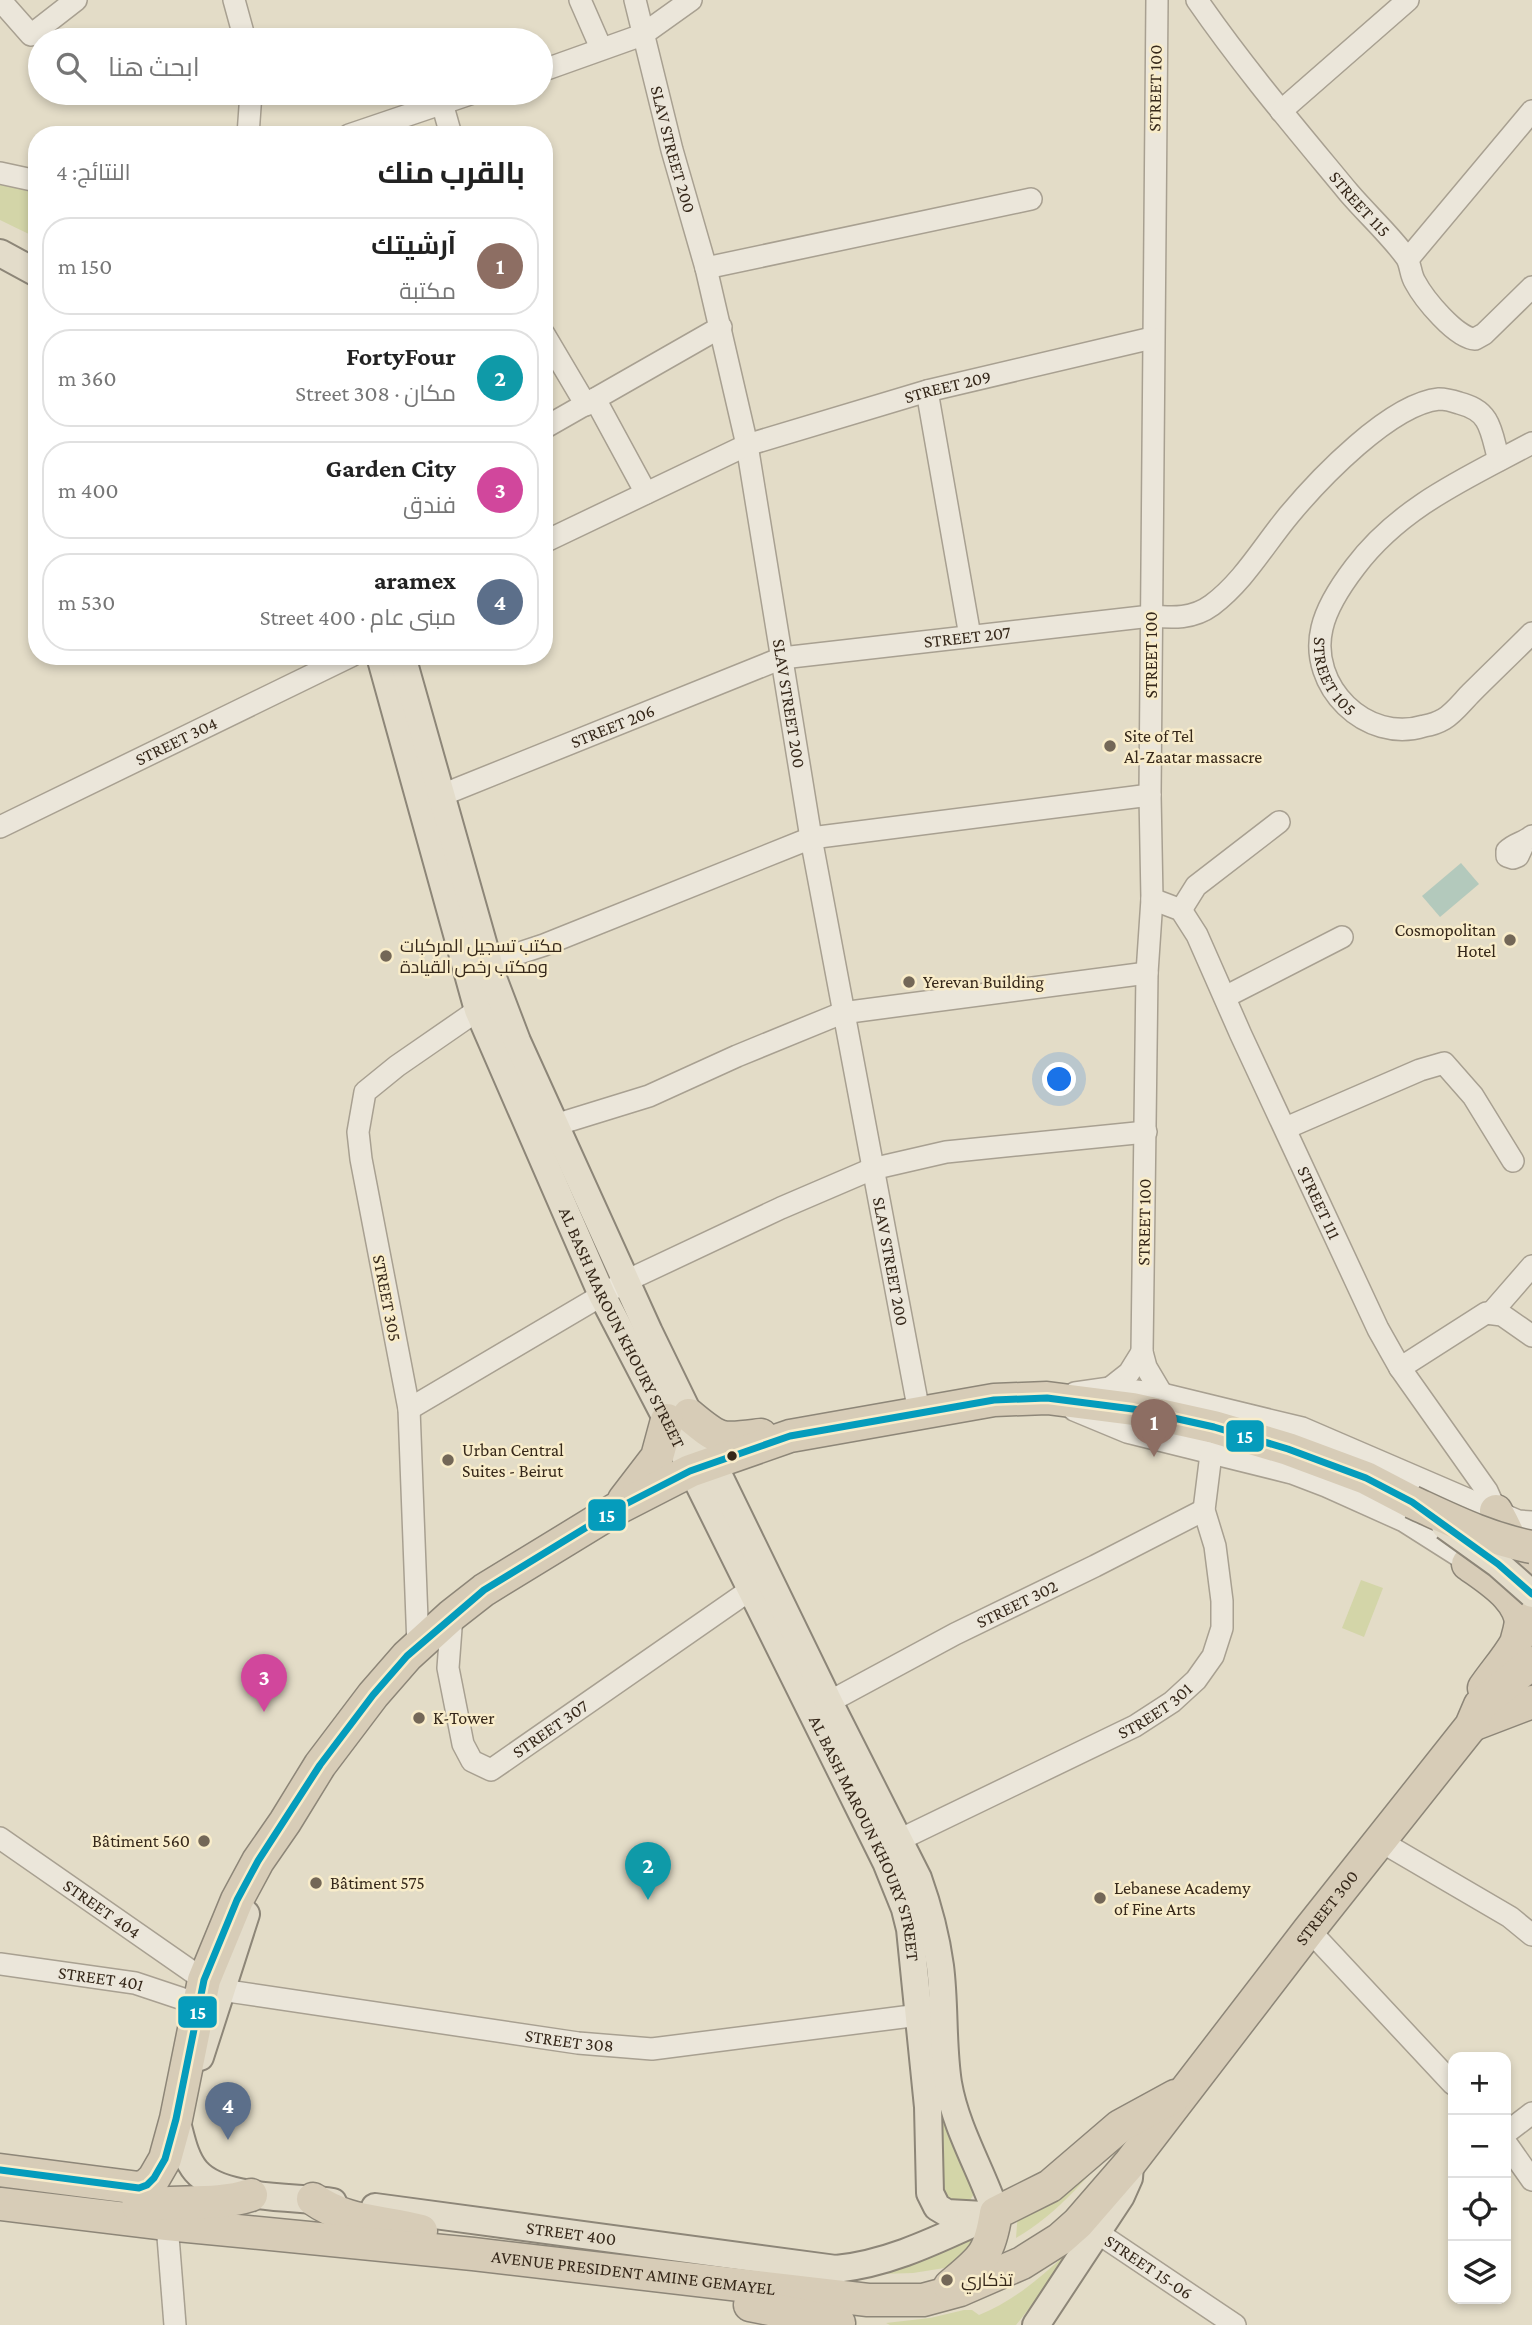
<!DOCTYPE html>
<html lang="ar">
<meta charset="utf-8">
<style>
body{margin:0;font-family:"Crimson Pro",Cairo,serif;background:#f2f2f2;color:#222;direction:rtl}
.controls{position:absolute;right:21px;bottom:21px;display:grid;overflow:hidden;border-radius:14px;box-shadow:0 4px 10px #0003}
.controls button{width:63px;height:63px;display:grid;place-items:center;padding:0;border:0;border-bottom:2px solid #e0e0e0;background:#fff;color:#222;font:35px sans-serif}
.you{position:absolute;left:1060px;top:1080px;width:24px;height:24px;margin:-18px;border:5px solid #fff;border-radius:50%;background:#1a73e8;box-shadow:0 0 0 10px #1a73e833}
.badge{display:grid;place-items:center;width:46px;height:46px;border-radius:50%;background:#db2777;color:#fff;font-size:23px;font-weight:700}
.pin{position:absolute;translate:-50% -58px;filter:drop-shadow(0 2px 4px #0008)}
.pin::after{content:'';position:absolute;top:37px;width:24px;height:21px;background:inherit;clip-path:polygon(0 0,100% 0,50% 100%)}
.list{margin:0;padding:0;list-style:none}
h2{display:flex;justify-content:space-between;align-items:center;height:91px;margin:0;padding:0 28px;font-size:30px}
h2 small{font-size:23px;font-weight:400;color:#767676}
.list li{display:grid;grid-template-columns:46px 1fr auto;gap:21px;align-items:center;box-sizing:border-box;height:98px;margin:0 14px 14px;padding:0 14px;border:2px solid #e0e0e0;border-radius:28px}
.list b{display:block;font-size:26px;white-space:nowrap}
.list p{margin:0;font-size:23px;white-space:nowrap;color:#767676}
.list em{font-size:23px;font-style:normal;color:#767676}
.icon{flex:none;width:38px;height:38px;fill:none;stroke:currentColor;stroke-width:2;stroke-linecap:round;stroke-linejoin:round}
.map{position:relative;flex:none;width:1532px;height:2325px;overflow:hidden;direction:ltr}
.search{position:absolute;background:#fff;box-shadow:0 4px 10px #0003;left:28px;top:28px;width:525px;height:77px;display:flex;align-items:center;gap:18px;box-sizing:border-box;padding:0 24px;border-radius:38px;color:#767676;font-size:26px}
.panel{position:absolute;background:#fff;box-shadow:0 4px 10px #0003;left:28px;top:126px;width:525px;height:539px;border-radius:28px;direction:rtl}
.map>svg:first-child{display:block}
.green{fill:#d3d5a8}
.water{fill:#b3c9bc}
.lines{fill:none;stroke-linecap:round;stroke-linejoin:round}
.minor-casing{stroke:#a8a091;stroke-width:24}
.major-casing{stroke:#8d8678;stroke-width:30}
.highway-casing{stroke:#8d8678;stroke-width:35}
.minor{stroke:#ebe6da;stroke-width:21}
.major{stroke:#e3dcca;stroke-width:26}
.highway{stroke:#d7ccb7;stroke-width:32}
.major-bridge-casing{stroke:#8d8678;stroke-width:30;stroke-linecap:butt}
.highway-bridge-casing{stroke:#8d8678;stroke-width:35;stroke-linecap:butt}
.major-bridge{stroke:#e3dcca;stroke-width:26}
.highway-bridge{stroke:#d7ccb7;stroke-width:32}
.bus-1-casing{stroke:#f8ecca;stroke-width:12}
.bus-1{stroke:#059cbc;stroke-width:7}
.poi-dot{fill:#736757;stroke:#f8ecca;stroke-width:2.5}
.bus-dot{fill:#36281a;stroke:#f8ecca;stroke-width:2.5}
.labels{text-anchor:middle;stroke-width:5;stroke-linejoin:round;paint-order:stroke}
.street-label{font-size:18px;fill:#36281a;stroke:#f8ecca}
.poi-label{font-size:18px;fill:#36281a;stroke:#f8ecca;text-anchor:start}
.line-badge{stroke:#f8ecca;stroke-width:2.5}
.badge-label{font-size:19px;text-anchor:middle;font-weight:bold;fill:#fff}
</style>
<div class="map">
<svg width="1532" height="2325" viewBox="0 0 1532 2325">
<rect width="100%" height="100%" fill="#e3dcc7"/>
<!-- green -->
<g class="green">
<path d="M 0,183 L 37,189 L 37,238 L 0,220 Z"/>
<path d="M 1361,1580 L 1383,1588 L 1364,1637 L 1342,1628 Z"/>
<path d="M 939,2048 L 975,2192 L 969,2202 L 959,2207 L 939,2192 L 943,2139 Z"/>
<path d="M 1122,2134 C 1091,2174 1060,2212 1016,2238 L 1018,2212 Z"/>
<path d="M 992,2223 L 957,2266 L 913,2273 L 849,2275 Z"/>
<path d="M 1090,2232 L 1016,2325 L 890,2325 L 886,2323 L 930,2318 L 964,2310 L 972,2310 L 979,2315 C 1022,2298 1056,2263 1090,2232 Z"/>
</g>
<!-- water -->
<path class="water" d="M 1461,863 L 1479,884 L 1440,917 L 1422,896 Z"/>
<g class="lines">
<!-- minor casing -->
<g class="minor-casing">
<g id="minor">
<path d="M 0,0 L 31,35 L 76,0"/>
<path d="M 234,0 L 245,40"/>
<path d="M 580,0 L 601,48"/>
<path id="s1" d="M 635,0 L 672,150 L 706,268 L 747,445 L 811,838 L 919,1412"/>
<path d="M 1157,0 L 1150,795 L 1152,899 L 1147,973 L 1142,1352 L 1146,1367 L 1162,1394"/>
<path id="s2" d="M 1197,0 C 1244,68 1297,130 1349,193 C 1367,214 1391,236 1406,257 C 1411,264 1410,274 1415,282 C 1424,299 1456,338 1475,339 L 1484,334 L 1532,287"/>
<path d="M 541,71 L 642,35 L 691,0"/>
<path d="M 442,103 L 451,135"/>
<path d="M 1281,111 L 1408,0"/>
<path d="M 248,135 L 251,93"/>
<path d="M 349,135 L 473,93"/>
<path d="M 0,173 L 37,181"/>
<path d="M 1408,259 L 1532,111"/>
<path d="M 706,268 L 1031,199"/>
<path d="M 544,334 L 586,405"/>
<path d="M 927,391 L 970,636"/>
<path d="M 595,399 L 646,493"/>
<path d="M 544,428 L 721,327"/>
<path id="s3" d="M 1532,443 C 1467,478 1401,506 1355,567 C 1342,584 1327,606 1322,628 C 1308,686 1366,744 1424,726 C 1430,725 1439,722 1444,719 C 1454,713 1463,701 1471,693 C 1491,673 1512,653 1532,633"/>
<path id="s4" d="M 544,542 L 747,445 L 927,391 L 1152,338"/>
<path id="s5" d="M 442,795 L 782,658 L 1151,616 C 1173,618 1193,619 1212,605 C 1244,581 1264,545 1289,515 C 1319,479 1390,404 1439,399 C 1445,399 1453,401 1459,403 C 1470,406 1480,410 1486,420 C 1493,431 1495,448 1499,460"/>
<path id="s6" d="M 0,827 L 351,656"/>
<path d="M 1524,843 L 1518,856 L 1513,858 L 1507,856 L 1507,851 C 1515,843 1524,843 1532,836"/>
<path id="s7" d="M 1152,899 L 1181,910 L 1197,935 L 1241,1035 L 1378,1329 L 1400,1368 L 1487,1491 L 1496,1511"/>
<path d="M 1181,910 L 1196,886 L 1279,822"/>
<path d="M 489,963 L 544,945 L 811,838 L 1150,795"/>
<path d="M 1225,997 L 1342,937"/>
<path d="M 555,1125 L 649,1096 L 737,1056 L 842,1013 L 1147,973"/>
<path d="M 1286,1128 L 1420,1070 L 1444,1063 L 1473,1096 L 1513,1161"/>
<path d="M 1492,1312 L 1532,1266"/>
<path d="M 1400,1368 L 1486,1313 L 1502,1315 L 1532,1336"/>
<path d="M 1110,1388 L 1129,1373 L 1142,1352"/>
<path d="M 1075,1393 L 1110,1388 L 1162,1394 L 1302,1428 L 1518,1521 L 1532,1522"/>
<path d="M 409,1409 L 626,1281 L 781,1208 L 872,1169 L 946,1152 L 1146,1132"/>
<path d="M 1074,1410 L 1127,1432 L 1292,1473 L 1326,1486 L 1404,1521 L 1478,1568"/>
<path id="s8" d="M 452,1615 L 448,1668 L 463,1744 L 472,1761 L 491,1770 L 750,1590"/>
<path d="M 418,1646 L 409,1409 L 361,1159 L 358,1132 L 365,1092 L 397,1066 L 478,1010"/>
<path id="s9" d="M 829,1702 L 955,1634 L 1095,1566 L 1204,1510"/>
<path id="s10" d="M 0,1838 L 204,1980"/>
<path id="s11" d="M 899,1840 L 1135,1726 L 1172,1702 L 1196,1680 L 1213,1656 L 1222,1628 L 1222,1601 L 1215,1546 L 1204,1510 L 1211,1454"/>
<path d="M 1380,1841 L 1510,1917 L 1532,1935"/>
<path d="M 1309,1930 L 1453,2084"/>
<path id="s12" d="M 0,1964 L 135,1983 L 198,2004"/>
<path id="s13" d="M 221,1990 L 578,2043 L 652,2049 L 935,2013"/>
<path d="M 1506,2133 L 1532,2113"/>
<path d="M 1506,2143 L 1532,2180"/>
<path d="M 167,2224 L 175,2325"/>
<path id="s14" d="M 1098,2233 L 1235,2325"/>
</g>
</g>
<!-- major casing -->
<g class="major-casing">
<g id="major">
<path d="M 0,253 L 37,273"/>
<path id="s15" d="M 380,656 L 478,1010 L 602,1295 L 667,1420 L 886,1862 L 905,1909 L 910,1929 L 928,2107 L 930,2193 L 937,2207 L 947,2213 L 984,2215"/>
<path d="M 200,2057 L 246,1914"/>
<path d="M 177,2116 L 176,2119 C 181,2136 184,2157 196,2171 C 222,2201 296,2196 333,2202"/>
<path id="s16" d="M 375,2207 L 836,2269 C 894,2263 944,2236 996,2213 C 981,2169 956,2129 948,2083 C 942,2044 945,2005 940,1966 C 936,1936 928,1906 918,1878 L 829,1702 L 649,1332 L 517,1041 L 493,978 L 402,656"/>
<path d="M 1036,2325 L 1121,2196 L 1129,2178 L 1130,2165"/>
</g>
</g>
<!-- highway casing -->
<g class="highway-casing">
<g id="highway">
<path d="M 689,1415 C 721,1442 721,1440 761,1435"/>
<path d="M 624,1500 L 657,1457 L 667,1420"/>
<path d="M 1468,1564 C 1490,1580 1523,1599 1522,1630"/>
<path d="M 1484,1688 C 1494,1673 1507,1659 1516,1643 C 1532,1590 1522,1558 1496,1511"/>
<path d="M 1472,1725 L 1532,1702"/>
<path d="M 0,2170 L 139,2188 L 147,2185 L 154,2178 L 165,2159 L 176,2119 L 204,1980 L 237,1900 L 258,1861 L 285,1822 L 320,1765 L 373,1695 L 407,1656 L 452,1615 L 484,1590 L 618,1508 L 690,1471 L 790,1436 L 994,1400 L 1047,1398 L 1133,1409 L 1214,1427 L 1288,1449 L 1366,1478 L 1412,1502"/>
<path d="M 313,2199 C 349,2224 381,2220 421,2231"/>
<path id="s17" d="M 0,2204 L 167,2224 L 473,2254 L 868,2300 L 923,2300 L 960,2290 L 1022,2263 L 1060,2239 L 1078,2223 L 1130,2163 L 1309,1930 L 1471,1726 L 1480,1705 L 1532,1663"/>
<path d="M 138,2206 C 175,2199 214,2207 251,2195"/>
<path d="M 950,2286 C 983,2258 989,2256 996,2213 L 1050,2186 L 1120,2126 L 1175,2096"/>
<path d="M 750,2305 L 839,2323"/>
</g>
</g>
<!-- minor -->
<use href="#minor" class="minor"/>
<!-- major -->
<use href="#major" class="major"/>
<!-- highway -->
<use href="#highway" class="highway"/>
<!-- major-bridge casing -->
<g class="major-bridge-casing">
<path id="major-bridge" d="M 1445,1526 L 1498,1564 L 1532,1594"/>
</g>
<!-- highway-bridge casing -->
<g class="highway-bridge-casing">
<path id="highway-bridge" d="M 1412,1502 C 1451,1520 1489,1539 1532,1547"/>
</g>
<!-- major-bridge -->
<use href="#major-bridge" class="major-bridge"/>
<!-- highway-bridge -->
<use href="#highway-bridge" class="highway-bridge"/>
<!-- bus-1 casing -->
<g class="bus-1-casing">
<path id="bus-1" d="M 0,2170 L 139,2188 L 147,2185 L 154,2178 L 165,2159 L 176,2119 L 204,1980 L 237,1900 L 258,1861 L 320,1765 L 373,1695 L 407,1656 L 484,1590 L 618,1508 L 690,1471 L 790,1436 L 994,1400 L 1047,1398 L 1133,1409 L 1214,1427 L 1288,1449 L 1366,1478 L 1412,1502 L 1498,1564 L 1532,1594"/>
</g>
<!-- bus-1 -->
<use href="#bus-1" class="bus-1"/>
</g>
<!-- markers -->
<g class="poi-dot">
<circle cx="1110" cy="746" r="7"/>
<circle cx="1510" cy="940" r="7"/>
<circle cx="386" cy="956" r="7"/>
<circle cx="909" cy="982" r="7"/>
<circle cx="448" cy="1460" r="7"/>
<circle cx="419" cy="1718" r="7"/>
<circle cx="204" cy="1841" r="7"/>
<circle cx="316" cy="1883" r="7"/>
<circle cx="1100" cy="1898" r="7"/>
<circle cx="947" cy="2280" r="7"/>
</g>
<circle class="bus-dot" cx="732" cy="1456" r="6"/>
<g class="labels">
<!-- street labels -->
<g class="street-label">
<text transform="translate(1155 88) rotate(-89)" y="6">STREET 100</text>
<text dy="6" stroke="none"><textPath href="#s1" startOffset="154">SLAV STREET 200</textPath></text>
<text dy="6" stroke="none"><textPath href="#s2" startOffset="261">STREET 115</textPath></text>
<text dy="6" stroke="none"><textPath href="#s4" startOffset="434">STREET 209</textPath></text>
<text dy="6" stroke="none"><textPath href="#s5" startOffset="553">STREET 207</textPath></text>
<text transform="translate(1151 655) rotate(-90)" y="6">STREET 100</text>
<text dy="6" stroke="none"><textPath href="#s3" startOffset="340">STREET 105</textPath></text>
<text dy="6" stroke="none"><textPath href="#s1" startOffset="721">SLAV STREET 200</textPath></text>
<text dy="6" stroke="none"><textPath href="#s5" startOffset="184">STREET 206</textPath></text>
<text dy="6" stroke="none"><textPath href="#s6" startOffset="196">STREET 304</textPath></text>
<text dy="6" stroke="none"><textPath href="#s7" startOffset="355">STREET 111</textPath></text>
<text transform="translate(1144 1222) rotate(-89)" y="6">STREET 100</text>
<text dy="6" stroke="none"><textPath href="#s1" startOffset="1288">SLAV STREET 200</textPath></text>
<text transform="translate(387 1298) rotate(79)" y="6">STREET 305</text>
<text dy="6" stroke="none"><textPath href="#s15" startOffset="716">AL BASH MAROUN KHOURY STREET</textPath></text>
<text dy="6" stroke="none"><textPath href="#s9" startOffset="212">STREET 302</textPath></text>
<text dy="6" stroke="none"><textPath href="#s11" startOffset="287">STREET 301</textPath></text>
<text dy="6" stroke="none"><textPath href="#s8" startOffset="243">STREET 307</textPath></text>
<text dy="6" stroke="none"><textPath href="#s15" startOffset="1283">AL BASH MAROUN KHOURY STREET</textPath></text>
<text dy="6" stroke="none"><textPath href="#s17" startOffset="1505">STREET 300</textPath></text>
<text dy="6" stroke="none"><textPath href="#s10" startOffset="124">STREET 404</textPath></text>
<text dy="6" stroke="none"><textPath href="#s12" startOffset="102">STREET 401</textPath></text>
<text dy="6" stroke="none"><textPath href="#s13" startOffset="352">STREET 308</textPath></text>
<text dy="6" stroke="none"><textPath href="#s16" startOffset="198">STREET 400</textPath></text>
<text dy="6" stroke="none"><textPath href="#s14" startOffset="61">STREET 15-06</textPath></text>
<text dy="6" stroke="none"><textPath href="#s17" startOffset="637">AVENUE PRESIDENT AMINE GEMAYEL</textPath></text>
</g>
<!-- poi labels -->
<g class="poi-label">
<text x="1124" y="742">Site of Tel<tspan x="1124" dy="21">Al-Zaatar massacre</tspan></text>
<text x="1496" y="936" text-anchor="end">Cosmopolitan<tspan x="1496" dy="21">Hotel</tspan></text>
<text x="400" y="952">مكتب تسجيل المركبات<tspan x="400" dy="21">ومكتب رخص القيادة</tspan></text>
<text x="923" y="988">Yerevan Building</text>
<text x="462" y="1456">Urban Central<tspan x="462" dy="21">Suites - Beirut</tspan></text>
<text x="433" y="1724">K-Tower</text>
<text x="190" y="1847" text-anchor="end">Bâtiment 560</text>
<text x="330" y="1889">Bâtiment 575</text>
<text x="1114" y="1894">Lebanese Academy<tspan x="1114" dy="21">of Fine Arts</tspan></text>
<text x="961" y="2286">تذكاري</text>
</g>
</g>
<g class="line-badge">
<rect x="1225" y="1419" width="40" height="34" rx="7" fill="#059cbc"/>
<rect x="587" y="1498" width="40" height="34" rx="7" fill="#059cbc"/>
<rect x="177" y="1995" width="41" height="34" rx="7" fill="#059cbc"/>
</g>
<g class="badge-label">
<text x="1245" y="1443">15</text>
<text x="607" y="1522">15</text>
<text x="198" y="2019">15</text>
</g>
</svg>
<div class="controls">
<button>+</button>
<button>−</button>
<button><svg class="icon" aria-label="locate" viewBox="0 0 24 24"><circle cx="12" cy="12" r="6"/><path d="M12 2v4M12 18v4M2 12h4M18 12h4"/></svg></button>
<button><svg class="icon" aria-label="layers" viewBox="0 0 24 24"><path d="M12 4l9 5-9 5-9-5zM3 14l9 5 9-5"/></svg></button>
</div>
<div class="you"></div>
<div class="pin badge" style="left:1154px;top:1457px;background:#8d6e63">1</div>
<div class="pin badge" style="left:648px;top:1900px;background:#0f9aa8">2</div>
<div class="pin badge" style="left:264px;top:1712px;background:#d1479c">3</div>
<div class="pin badge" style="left:228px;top:2140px;background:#5c6f8a">4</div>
<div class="search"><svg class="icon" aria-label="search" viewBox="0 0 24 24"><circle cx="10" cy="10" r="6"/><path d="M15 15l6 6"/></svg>ابحث هنا</div>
<section class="panel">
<h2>بالقرب منك<small>النتائج: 4</small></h2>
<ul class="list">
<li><span class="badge" style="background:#8d6e63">1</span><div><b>آرشيتك</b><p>مكتبة</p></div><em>150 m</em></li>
<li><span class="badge" style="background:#0f9aa8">2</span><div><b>FortyFour</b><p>مكان · Street 308</p></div><em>360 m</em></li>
<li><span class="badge" style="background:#d1479c">3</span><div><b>Garden City</b><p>فندق</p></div><em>400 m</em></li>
<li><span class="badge" style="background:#5c6f8a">4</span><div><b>aramex</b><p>مبنى عام · Street 400</p></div><em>530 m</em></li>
</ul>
</section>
</div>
